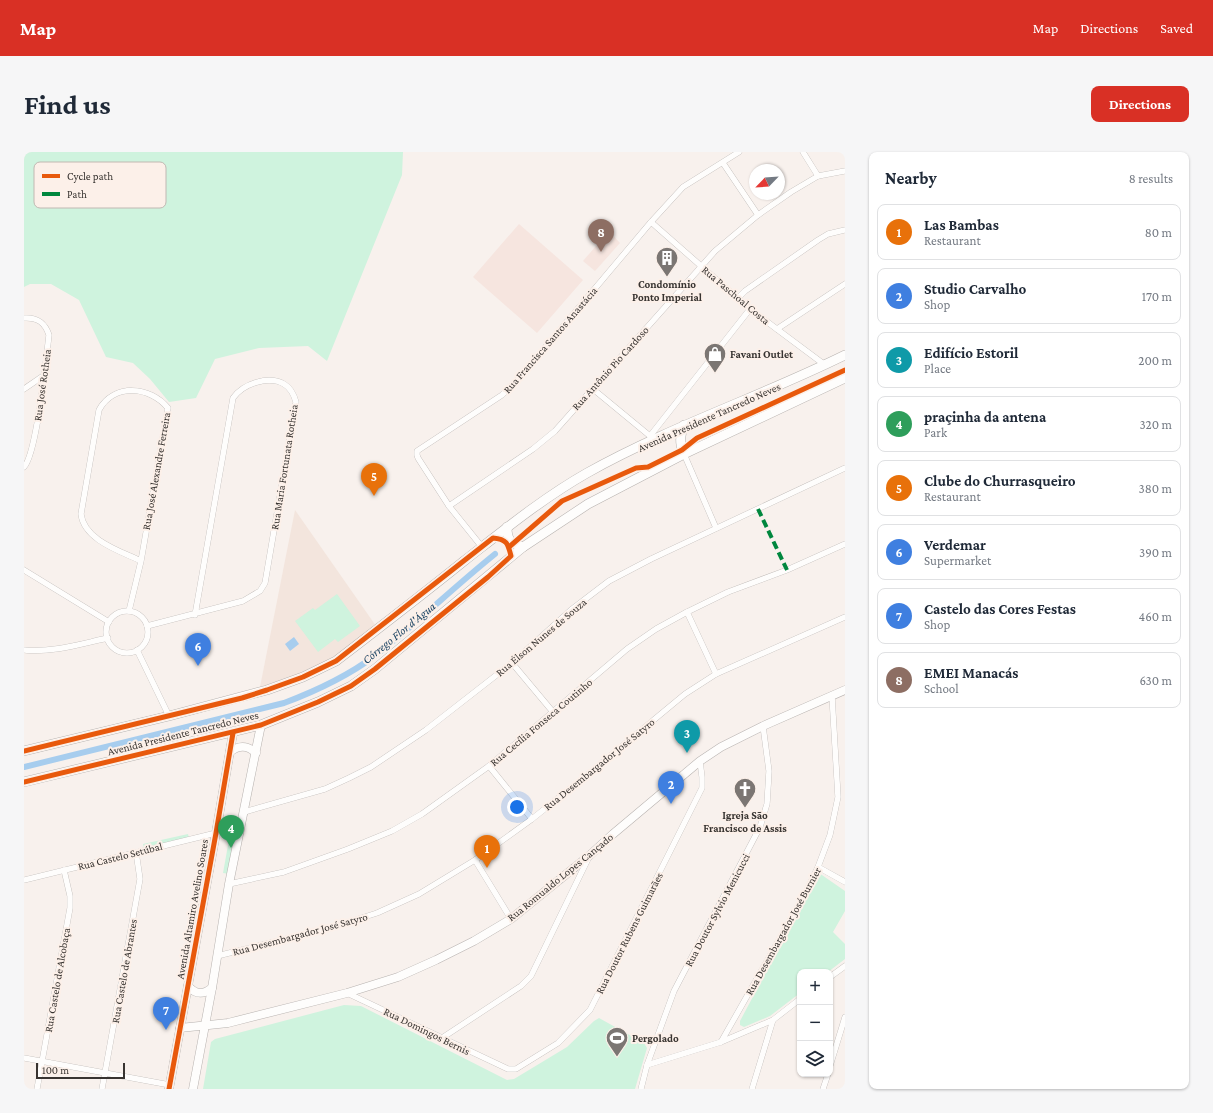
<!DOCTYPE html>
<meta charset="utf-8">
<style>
body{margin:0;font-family:"Crimson Pro",serif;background:#f6f6f7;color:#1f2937}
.controls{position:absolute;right:12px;bottom:12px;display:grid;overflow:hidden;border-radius:8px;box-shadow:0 1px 3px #0004}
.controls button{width:36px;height:36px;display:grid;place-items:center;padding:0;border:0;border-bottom:1px solid #e0e1e3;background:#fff;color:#1f2937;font:20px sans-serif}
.compass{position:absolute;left:725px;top:12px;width:36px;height:36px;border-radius:50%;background:#fff;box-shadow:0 1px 3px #0004;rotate:245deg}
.scale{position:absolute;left:12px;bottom:10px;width:89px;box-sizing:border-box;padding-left:4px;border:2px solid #383431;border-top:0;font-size:11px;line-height:14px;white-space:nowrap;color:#383431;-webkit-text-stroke:3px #fcf0e9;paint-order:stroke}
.you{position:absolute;left:493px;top:655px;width:14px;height:14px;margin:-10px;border:3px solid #fff;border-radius:50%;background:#1a73e8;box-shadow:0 0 0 6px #1a73e833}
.badge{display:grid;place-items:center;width:26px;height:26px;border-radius:50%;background:#d93025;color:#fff;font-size:13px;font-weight:700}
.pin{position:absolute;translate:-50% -33px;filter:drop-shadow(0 1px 2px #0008)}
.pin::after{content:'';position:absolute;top:21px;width:14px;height:12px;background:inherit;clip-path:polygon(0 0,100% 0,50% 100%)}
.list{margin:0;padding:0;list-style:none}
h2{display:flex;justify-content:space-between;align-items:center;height:52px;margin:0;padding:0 16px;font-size:17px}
h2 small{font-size:13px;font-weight:400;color:#747a83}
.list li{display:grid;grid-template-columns:26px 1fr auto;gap:12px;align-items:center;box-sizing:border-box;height:56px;margin:0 8px 8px;padding:0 8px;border:1px solid #e0e1e3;border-radius:8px}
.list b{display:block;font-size:15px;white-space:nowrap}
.list p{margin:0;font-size:13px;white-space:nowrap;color:#747a83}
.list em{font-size:13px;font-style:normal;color:#747a83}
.icon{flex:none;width:22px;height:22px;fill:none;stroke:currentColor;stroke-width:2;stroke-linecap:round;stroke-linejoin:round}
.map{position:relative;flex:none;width:821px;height:937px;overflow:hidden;border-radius:8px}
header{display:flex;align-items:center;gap:24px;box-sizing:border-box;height:56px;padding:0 20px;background:#d93025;color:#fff}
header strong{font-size:19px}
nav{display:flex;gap:22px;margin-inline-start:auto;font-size:14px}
.intro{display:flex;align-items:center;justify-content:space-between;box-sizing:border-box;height:96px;padding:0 24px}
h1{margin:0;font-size:28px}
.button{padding:10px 18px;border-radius:8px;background:#d93025;color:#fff;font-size:14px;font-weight:700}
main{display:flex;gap:24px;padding:0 24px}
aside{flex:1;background:#fff;border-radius:8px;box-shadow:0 1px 3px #0004}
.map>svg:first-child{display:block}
.built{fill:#f3e5dd}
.education{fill:#f6e5df}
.green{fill:#cff3de}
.water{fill:#a7cdee}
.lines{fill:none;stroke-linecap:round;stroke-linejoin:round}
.canal{stroke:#a7cdee;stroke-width:6}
.street-casing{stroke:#b7b2af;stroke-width:6}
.secondary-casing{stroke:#b7b2af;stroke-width:9}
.primary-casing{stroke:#b7b2af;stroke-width:10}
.street{stroke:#fefdfc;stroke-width:5.5}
.secondary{stroke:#fefdfc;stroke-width:8}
.primary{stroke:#fefdfc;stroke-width:9}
.quiet{stroke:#00873e;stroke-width:4;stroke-dasharray:8 4;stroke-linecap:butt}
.cycleway-casing{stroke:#fcf0e9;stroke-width:8}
.cycleway{stroke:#e8590c;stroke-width:5}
.labels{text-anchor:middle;stroke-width:4;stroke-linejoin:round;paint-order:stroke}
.poi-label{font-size:11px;font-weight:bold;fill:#383431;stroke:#fcf0e9}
.street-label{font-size:11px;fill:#383431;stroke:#fcf0e9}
.water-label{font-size:12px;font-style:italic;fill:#143e5f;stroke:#fcf0e9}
.key{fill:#fcf0e9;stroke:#c1b8b2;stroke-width:1}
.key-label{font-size:11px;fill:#383431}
</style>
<header>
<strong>Map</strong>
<nav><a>Map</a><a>Directions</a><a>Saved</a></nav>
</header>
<div class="intro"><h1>Find us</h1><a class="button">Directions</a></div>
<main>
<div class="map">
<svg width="821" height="937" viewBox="0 0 821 937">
<rect width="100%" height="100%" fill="#f8f1ed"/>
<!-- built -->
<path class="built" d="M 271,358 L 352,474 L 316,501 L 302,509 L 272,523 L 236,535 Z"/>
<!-- education -->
<g class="education">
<path d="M 495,72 L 559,128 L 513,181 L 449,125 Z"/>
<path d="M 585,79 L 596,91 L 571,119 L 559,109 Z"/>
</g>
<!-- green -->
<g class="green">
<path d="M 2,0 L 379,0 L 378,23 L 303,209 L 284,194 L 235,196 L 191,207 L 172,246 L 145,250 L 126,227 L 109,211 L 82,205 L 55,148 L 27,132 L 6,132 L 0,135 L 0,1 Z"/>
<path d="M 313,442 L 336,474 L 314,490 L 311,487 L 294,500 L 271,469 L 289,456 L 291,458 Z"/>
<path d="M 208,671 L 216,672 L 206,722 L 199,721 Z"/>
<path d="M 164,682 L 165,686 L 120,696 L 119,692 Z"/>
<path d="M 795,721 L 821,739 L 821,759 L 809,780 L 821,792 L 821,807 L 804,820 L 776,820 L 776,841 L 746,864 L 720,875 L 716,873 L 716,869 Z"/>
<path d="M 320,853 L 337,854 L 483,928 L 490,927 L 543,895 L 570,869 L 575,866 L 620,891 L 623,896 L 611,937 L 179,937 L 187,890 L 191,887 Z"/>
</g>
<!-- water -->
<path class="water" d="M 270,485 L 275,492 L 266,499 L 261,492 Z"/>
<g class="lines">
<!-- canal -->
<path class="canal" d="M 0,615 L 260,551 C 292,539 324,524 352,503 C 393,471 430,435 471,402"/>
<!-- street casing -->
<g class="street-casing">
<g id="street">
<path d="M 779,0 L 794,24"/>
<path d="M 699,11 L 734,63"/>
<path d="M 627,70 L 726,157 L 801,213"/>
<path d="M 713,147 L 721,139 L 794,88 L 804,82 L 821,78"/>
<path d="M 0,166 C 14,165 21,171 25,183 C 22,207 13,301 0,315"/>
<path d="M 753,177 L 821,132"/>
<path d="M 0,237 L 19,224"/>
<path d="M 569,237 L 626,284 L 627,287"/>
<path d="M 626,284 L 726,157"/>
<path d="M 660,302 L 692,376"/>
<path d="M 425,354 L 509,297 L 531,279 L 691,99 L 734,63 L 767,40 L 794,24 L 821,19"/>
<path d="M 458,395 L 425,354 L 394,306 L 393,303 L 393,299 L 478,243 L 498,223 L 627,70 L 659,35 L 715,0"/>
<path d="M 0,418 L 85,470"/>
<path d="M 105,459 L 117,409 L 144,256 C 126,234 90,231 75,258 L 57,362 C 60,388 96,399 117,409"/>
<circle cx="103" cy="480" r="21"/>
<path d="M 663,460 L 692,522"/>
<path d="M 123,474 L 219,449 L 236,439 L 241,431 L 272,250 C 270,243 267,236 260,232 C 244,223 219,232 209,246 L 171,463"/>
<path d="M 0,498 C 28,501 56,492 84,486"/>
<path d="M 113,498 L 145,564"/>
<path d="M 488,511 L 529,560"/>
<path d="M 465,614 L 508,667"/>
<path d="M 220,660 L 301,637 L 325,626 L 347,615 L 402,578 L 488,511 L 547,458 L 585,429 L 627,407 L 821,316"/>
<path d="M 451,708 L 487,767"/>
<path d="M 794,715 L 821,730"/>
<path d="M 0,728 L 192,681"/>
<path d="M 205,732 L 260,720 L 324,697 L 368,679 L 398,662 L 465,614 L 603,497 L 632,477 L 663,460 L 704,440 L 763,418 L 821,392"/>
<path d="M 193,804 L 306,776 L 353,761 L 395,742 L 451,708 L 508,667 L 562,624 L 661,542 L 692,522 L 821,465"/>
<path d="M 806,825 L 821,814"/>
<path d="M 323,841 L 484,917 L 492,917 L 534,891 L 566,858 L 678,636 L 678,625 L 676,609"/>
<path d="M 418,886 L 497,834 L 507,824 L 565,705"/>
<path d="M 697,890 L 781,742 L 794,715 L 806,683 L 814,645 L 808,544"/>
<path d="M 0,906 L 146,933"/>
<path d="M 623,913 L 697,890 L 749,868 L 776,847"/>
<path d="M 806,914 L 821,865"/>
<path d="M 13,937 L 46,756 L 46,744 L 40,718"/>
<path d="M 78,937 L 116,727 L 112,700"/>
<path d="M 617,937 L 623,913 L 650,839 L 736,675 L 743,652 L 745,619 L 739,574"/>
<path d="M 728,937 L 749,868"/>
<path d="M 799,937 L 804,922"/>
</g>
</g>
<!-- secondary casing -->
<g class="secondary-casing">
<g id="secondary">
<path d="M 206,600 C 215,593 223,593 232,601"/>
<path d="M 164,834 C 172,843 179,843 188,836"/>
<path d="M 156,876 L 204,871 L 323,841 L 374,825 L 412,808 L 450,789 L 487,767 L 566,703 L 589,682 L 676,609 L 697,595 L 739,574 L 821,538"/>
<path d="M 145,937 L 192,681 L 209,581"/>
<path d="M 169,937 L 188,836 L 205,732 L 237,573"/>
</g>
</g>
<!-- primary casing -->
<g class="primary-casing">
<g id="primary">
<path d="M 660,302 C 655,291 656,284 660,273"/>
<path d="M 483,375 C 483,389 487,391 499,395"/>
<path d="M 0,599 L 145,564 L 243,538 L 279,525 L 312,509 C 355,476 398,443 440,409 C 480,378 519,346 563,321 C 645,275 736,245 821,203"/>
<path d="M 0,630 L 237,573 L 294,550 L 327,534 L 351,517 L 499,395 L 564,352 L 660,302 L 821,226"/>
</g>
</g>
<!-- street -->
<use href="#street" class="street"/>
<!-- secondary -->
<use href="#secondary" class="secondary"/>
<!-- primary -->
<use href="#primary" class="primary"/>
<!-- quiet -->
<path class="quiet" d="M 734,357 L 763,418"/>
<!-- cycleway casing -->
<g class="cycleway-casing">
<g id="cycleway">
<path d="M 485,395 L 538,349 L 612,316 L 624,315 L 658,298 L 673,286 L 821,218"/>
<path d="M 0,599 L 218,546 L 243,538 L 279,525 L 312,509 L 469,386 C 483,387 484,392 487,404 L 464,425 L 351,517 L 327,534 L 294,550 L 237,573 L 0,630"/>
<path d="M 145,937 L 192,681 L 209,581"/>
</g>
</g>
<!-- cycleway -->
<use href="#cycleway" class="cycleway"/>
</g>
<!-- icons -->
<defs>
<g id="building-pin" transform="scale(1.15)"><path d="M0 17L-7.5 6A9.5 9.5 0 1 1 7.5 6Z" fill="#7b7673" stroke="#fcf0e9"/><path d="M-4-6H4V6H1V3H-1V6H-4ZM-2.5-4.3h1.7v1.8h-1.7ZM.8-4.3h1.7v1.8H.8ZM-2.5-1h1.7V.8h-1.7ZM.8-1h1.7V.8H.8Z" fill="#fff"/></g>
<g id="shop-pin" transform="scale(1.15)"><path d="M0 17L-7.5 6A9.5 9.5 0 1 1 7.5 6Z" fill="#7b7673" stroke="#fcf0e9"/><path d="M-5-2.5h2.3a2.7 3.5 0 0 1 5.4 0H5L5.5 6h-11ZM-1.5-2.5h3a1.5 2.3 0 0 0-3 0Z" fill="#fff"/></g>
<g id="church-pin" transform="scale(1.15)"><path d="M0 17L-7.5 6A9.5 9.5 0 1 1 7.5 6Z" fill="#7b7673" stroke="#fcf0e9"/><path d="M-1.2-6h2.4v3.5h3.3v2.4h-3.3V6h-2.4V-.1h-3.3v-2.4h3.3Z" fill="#fff"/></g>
<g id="stadium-pin" transform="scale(1.15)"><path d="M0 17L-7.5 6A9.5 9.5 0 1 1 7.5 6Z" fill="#7b7673" stroke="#fcf0e9"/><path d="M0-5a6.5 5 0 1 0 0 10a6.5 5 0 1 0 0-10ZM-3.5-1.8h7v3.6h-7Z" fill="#fff"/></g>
</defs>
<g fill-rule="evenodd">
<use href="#building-pin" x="643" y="106"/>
<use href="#shop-pin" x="691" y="202"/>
<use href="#church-pin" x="721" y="637"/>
<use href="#stadium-pin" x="593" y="886"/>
</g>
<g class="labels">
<!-- poi labels -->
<g class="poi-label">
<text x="643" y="136">Condomínio<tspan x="643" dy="13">Ponto Imperial</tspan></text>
<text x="706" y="206" text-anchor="start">Favani Outlet</text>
<text x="721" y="667">Igreja São<tspan x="721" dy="13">Francisco de Assis</tspan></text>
<text x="608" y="890" text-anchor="start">Pergolado</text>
</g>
<!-- street labels -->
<g class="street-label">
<text transform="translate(712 143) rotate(40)" y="4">Rua Paschoal Costa</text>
<text transform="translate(526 188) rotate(-49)" y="4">Rua Francisca Santos Anastácia</text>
<text transform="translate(586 216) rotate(-48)" y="4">Rua Antônio Pio Cardoso</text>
<text transform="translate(18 233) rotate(-82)" y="4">Rua José Rotheia</text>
<text transform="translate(685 265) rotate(-24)" y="4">Avenida Presidente Tancredo Neves</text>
<text transform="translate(260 315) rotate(-81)" y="4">Rua Maria Fortunata Rotheia</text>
<text transform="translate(132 319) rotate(-80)" y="4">Rua José Alexandre Ferreira</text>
<text transform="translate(517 485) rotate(-40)" y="4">Rua Élson Nunes de Souza</text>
<text transform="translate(517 570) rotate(-40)" y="4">Rua Cecília Fonseca Coutinho</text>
<text transform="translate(159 581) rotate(-14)" y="4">Avenida Presidente Tancredo Neves</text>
<text transform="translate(575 612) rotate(-39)" y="4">Rua Desembargador José Satyro</text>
<text transform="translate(96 704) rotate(-14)" y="4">Rua Castelo Setúbal</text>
<text transform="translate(536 725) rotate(-39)" y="4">Rua Romualdo Lopes Cançado</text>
<text transform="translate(168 757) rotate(-80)" y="4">Avenida Altamiro Avelino Soares</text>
<text transform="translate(693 758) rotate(-62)" y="4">Rua Doutor Sylvio Menicucci</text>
<text transform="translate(759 779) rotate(-61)" y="4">Rua Desembargador José Burnier</text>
<text transform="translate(605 781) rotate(-63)" y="4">Rua Doutor Rubens Guimarães</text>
<text transform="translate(276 782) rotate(-15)" y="4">Rua Desembargador José Satyro</text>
<text transform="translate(100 819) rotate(-80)" y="4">Rua Castelo de Abrantes</text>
<text transform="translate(33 828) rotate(-80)" y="4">Rua Castelo de Alcobaça</text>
<text transform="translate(403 879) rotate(26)" y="4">Rua Domingos Bernis</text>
</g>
<!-- water labels -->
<g class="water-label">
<text transform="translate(375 481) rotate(-39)" y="4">Córrego Flor d'Água</text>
</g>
</g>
<!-- legend -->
<rect x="10" y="10" width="132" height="46" rx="6" class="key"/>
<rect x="18" y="22" width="18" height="4" fill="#e8590c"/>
<rect x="18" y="40" width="18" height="4" fill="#00873e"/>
<g class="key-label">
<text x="43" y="28">Cycle path</text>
<text x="43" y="46">Path</text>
</g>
</svg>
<div class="controls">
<button>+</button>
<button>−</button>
<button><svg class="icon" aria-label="layers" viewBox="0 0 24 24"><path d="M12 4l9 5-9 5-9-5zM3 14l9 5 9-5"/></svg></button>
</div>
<svg class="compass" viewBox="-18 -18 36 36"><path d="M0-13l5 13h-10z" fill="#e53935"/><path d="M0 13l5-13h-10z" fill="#747a83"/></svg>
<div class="scale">100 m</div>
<div class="you"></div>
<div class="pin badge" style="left:463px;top:716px;background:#e8710a">1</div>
<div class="pin badge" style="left:647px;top:652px;background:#3f7fe0">2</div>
<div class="pin badge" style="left:663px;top:601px;background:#0f9aa8">3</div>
<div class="pin badge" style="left:207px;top:696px;background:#2e9e5b">4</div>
<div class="pin badge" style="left:350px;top:344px;background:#e8710a">5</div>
<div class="pin badge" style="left:174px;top:514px;background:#3f7fe0">6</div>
<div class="pin badge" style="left:142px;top:878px;background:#3f7fe0">7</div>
<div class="pin badge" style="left:577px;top:100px;background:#8d6e63">8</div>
</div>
<aside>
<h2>Nearby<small>8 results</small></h2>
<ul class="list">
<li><span class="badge" style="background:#e8710a">1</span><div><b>Las Bambas</b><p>Restaurant</p></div><em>80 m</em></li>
<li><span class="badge" style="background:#3f7fe0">2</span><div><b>Studio Carvalho</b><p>Shop</p></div><em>170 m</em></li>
<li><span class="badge" style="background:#0f9aa8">3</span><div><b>Edifício Estoril</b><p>Place</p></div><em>200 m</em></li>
<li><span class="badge" style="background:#2e9e5b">4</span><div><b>praçinha da antena</b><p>Park</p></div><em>320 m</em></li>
<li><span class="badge" style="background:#e8710a">5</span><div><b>Clube do Churrasqueiro</b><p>Restaurant</p></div><em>380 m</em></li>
<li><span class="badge" style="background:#3f7fe0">6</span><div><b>Verdemar</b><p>Supermarket</p></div><em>390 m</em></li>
<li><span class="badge" style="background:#3f7fe0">7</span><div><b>Castelo das Cores Festas</b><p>Shop</p></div><em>460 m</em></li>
<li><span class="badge" style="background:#8d6e63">8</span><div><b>EMEI Manacás</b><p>School</p></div><em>630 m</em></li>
</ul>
</aside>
</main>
